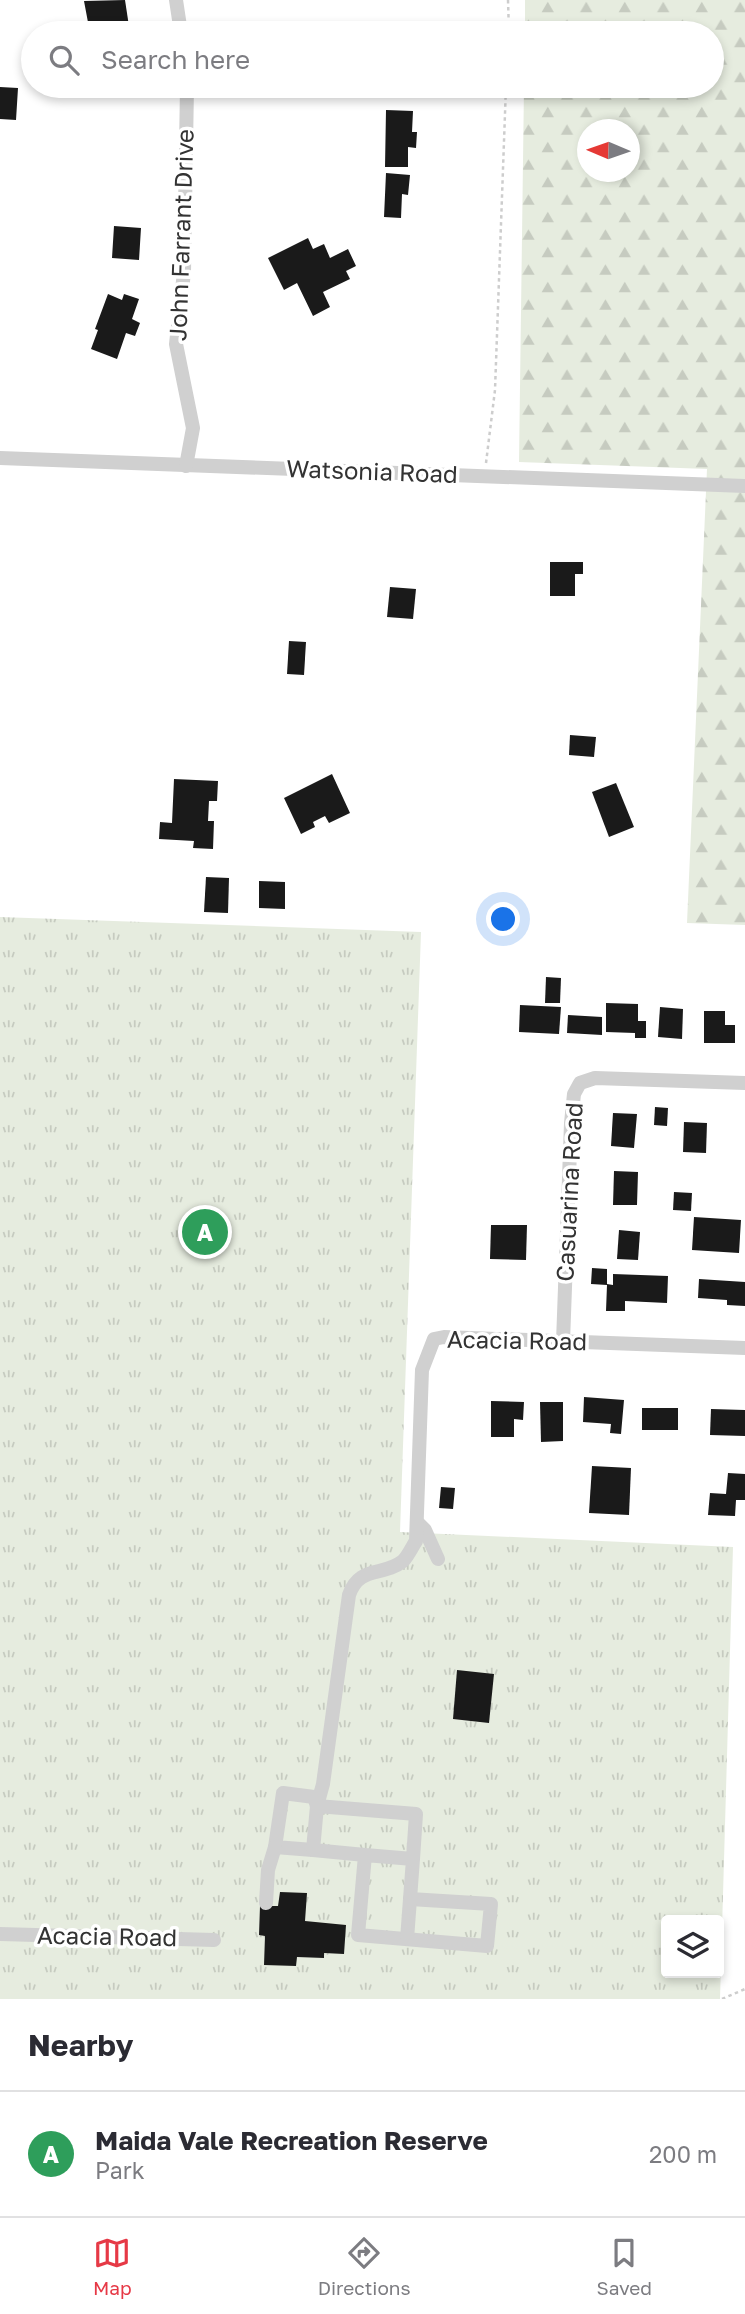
<!DOCTYPE html>
<style>
body{margin:0;font-family:"Golos Text",sans-serif;background:#f2f2f3;color:#2b2b33}
.controls{position:absolute;right:21px;bottom:21px;display:grid;overflow:hidden;border-radius:7px;box-shadow:0 4px 10px #0003}
.controls button{width:63px;height:63px;display:grid;place-items:center;padding:0;border:0;border-bottom:2px solid #e1e1e2;background:#fff;color:#2b2b33;font:35px sans-serif}
.compass{position:absolute;left:577px;top:119px;width:63px;height:63px;border-radius:50%;background:#fff;box-shadow:0 4px 10px #0003;rotate:272deg}
.you{position:absolute;left:504px;top:920px;width:24px;height:24px;margin:-18px;border:5px solid #fff;border-radius:50%;background:#1a73e8;box-shadow:0 0 0 10px #1a73e833}
.badge{display:grid;place-items:center;width:46px;height:46px;border-radius:50%;background:#e63946;color:#fff;font-size:23px;font-weight:700}
.pin{position:absolute;translate:-50% -50%;border:4px solid #fff;box-shadow:0 2px 7px #0006}
.list{margin:0;padding:0;list-style:none}
h2{display:flex;justify-content:space-between;align-items:center;height:91px;margin:0;padding:0 28px;font-size:30px}
h2 small{font-size:23px;font-weight:400;color:#7c7c81}
.list li{display:grid;grid-template-columns:46px 1fr auto;gap:21px;align-items:center;box-sizing:border-box;height:126px;padding:0 28px;border-top:2px solid #e1e1e2}
.list b{display:block;font-size:26px;white-space:nowrap}
.list p{margin:0;font-size:23px;white-space:nowrap;color:#7c7c81}
.list em{font-size:23px;font-style:normal;color:#7c7c81}
.icon{flex:none;width:38px;height:38px;fill:none;stroke:currentColor;stroke-width:2;stroke-linecap:round;stroke-linejoin:round}
.map{position:relative;flex:none;width:745px;height:1999px;overflow:hidden}
.search{position:absolute;background:#fff;box-shadow:0 4px 10px #0003;left:21px;right:21px;top:21px;height:77px;display:flex;align-items:center;gap:18px;box-sizing:border-box;padding:0 24px;border-radius:38px;color:#7c7c81;font-size:26px}
.sheet{height:217px;background:#fff}
nav{display:flex;justify-content:space-around;align-items:center;box-sizing:border-box;height:98px;border-top:2px solid #e1e1e2;background:#fff;font-size:19px;color:#7c7c81}
nav a{display:grid;justify-items:center;gap:4px}
nav .on{color:#e63946}
.map>svg:first-child{display:block}
.forest{fill:url(#forest-firs);fill-rule:evenodd}
.park{fill:url(#park-tufts);fill-rule:evenodd}
.building{fill:#1a1a1a}
.lines{fill:none;stroke-linecap:round;stroke-linejoin:round}
.path{stroke:#cdcdcd;stroke-width:2.5;stroke-dasharray:3.5 3.5;stroke-linecap:butt}
.minor{stroke:#d0d0d0;stroke-width:14}
.labels{text-anchor:middle;stroke-width:7;stroke-linejoin:round;paint-order:stroke}
.street-label{font-size:24px;fill:#333;stroke:#fff}
</style>
<div class="map">
<svg width="745" height="1999" viewBox="0 0 745 1999">
<defs>
<pattern id="forest-firs" width="22" height="20" patternUnits="userSpaceOnUse" patternTransform="scale(1.75)"><rect width="22" height="20" fill="#e6ecdf"/><path d="M5 1l3.5 6h-7zM16 11l3.5 6h-7z" fill="#c6cbc0"/></pattern>
<pattern id="park-tufts" width="24" height="20" patternUnits="userSpaceOnUse" patternTransform="scale(1.75)"><rect width="24" height="20" fill="#e6ecdf"/><path d="M3 7l-1-3M5 7V3M7 7l1-3M15 17l-1-3M17 17v-4M19 17l1-3" fill="none" stroke="#c6cbc0"/></pattern>
</defs>
<rect width="100%" height="100%" fill="#fff"/>
<!-- forest -->
<path class="forest" d="M 525,0 L 745,0 L 745,925 L 687,923 L 707,469 L 519,462 L 524,86 L 712,86 L 712,33 L 525,33 ZM 588,130 L 630,130 L 630,172 L 588,172 Z"/>
<!-- park -->
<path class="park" d="M 0,917 L 421,932 L 400,1532 L 733,1547 L 720,1999 L 0,1999 ZM 666,1920 L 719,1920 L 719,1973 L 666,1973 Z"/>
<!-- building -->
<g class="building">
<path d="M 125,0 L 130,33 L 90,33 L 84,1 Z"/>
<path d="M 0,87 L 18,88 L 16,120 L 0,119 Z"/>
<path d="M 386,110 L 413,111 L 412,132 L 417,132 L 416,148 L 408,147 L 408,167 L 385,167 Z"/>
<path d="M 386,173 L 410,175 L 408,195 L 402,194 L 401,218 L 384,217 Z"/>
<path d="M 114,226 L 141,228 L 139,260 L 112,258 Z"/>
<path d="M 308,238 L 313,249 L 324,244 L 330,258 L 348,249 L 356,266 L 346,271 L 350,279 L 323,292 L 330,307 L 313,316 L 297,283 L 284,290 L 268,258 Z"/>
<path d="M 108,294 L 122,300 L 124,294 L 139,299 L 132,319 L 140,323 L 135,336 L 126,333 L 117,359 L 91,349 L 98,330 L 95,329 Z"/>
<path d="M 550,562 L 583,562 L 583,574 L 575,574 L 575,596 L 550,596 Z"/>
<path d="M 390,587 L 416,589 L 413,619 L 387,617 Z"/>
<path d="M 289,641 L 306,642 L 304,675 L 287,674 Z"/>
<path d="M 570,735 L 596,737 L 594,757 L 569,755 Z"/>
<path d="M 332,774 L 350,813 L 329,823 L 325,816 L 313,822 L 315,827 L 301,834 L 284,798 Z"/>
<path d="M 174,779 L 218,781 L 217,801 L 209,801 L 208,821 L 214,821 L 213,849 L 193,848 L 194,841 L 159,839 L 160,822 L 172,823 Z"/>
<path d="M 616,783 L 634,827 L 609,837 L 592,792 Z"/>
<path d="M 206,877 L 229,878 L 228,913 L 204,912 Z"/>
<path d="M 259,881 L 285,882 L 285,909 L 259,908 Z"/>
<path d="M 546,977 L 561,978 L 560,1003 L 545,1003 Z"/>
<path d="M 606,1003 L 638,1004 L 638,1021 L 646,1021 L 646,1038 L 635,1038 L 635,1033 L 606,1032 Z"/>
<path d="M 520,1005 L 561,1007 L 559,1034 L 519,1032 Z"/>
<path d="M 660,1007 L 683,1009 L 682,1039 L 658,1037 Z"/>
<path d="M 704,1011 L 725,1011 L 725,1025 L 735,1025 L 735,1043 L 704,1043 Z"/>
<path d="M 568,1015 L 602,1017 L 602,1035 L 567,1033 Z"/>
<path d="M 655,1107 L 668,1108 L 667,1126 L 654,1125 Z"/>
<path d="M 613,1113 L 637,1114 L 634,1148 L 611,1146 Z"/>
<path d="M 684,1122 L 707,1123 L 706,1153 L 683,1152 Z"/>
<path d="M 614,1171 L 638,1172 L 637,1205 L 613,1205 Z"/>
<path d="M 674,1192 L 692,1193 L 691,1211 L 673,1210 Z"/>
<path d="M 694,1217 L 741,1220 L 739,1253 L 692,1250 Z"/>
<path d="M 491,1225 L 527,1225 L 526,1260 L 490,1259 Z"/>
<path d="M 619,1230 L 640,1232 L 638,1260 L 617,1259 Z"/>
<path d="M 592,1268 L 607,1269 L 607,1284 L 613,1285 L 613,1274 L 668,1276 L 667,1303 L 625,1301 L 625,1311 L 606,1311 L 607,1285 L 591,1284 Z"/>
<path d="M 699,1279 L 745,1282 L 745,1306 L 727,1305 L 727,1300 L 698,1298 Z"/>
<path d="M 584,1397 L 624,1400 L 621,1434 L 610,1433 L 611,1424 L 583,1422 Z"/>
<path d="M 491,1401 L 524,1402 L 523,1420 L 514,1419 L 514,1437 L 491,1437 Z"/>
<path d="M 540,1402 L 563,1402 L 563,1441 L 541,1442 Z"/>
<rect x="642" y="1408" width="36" height="22"/>
<path d="M 711,1409 L 745,1410 L 745,1436 L 710,1435 Z"/>
<path d="M 592,1466 L 631,1468 L 629,1515 L 589,1513 Z"/>
<path d="M 728,1473 L 745,1474 L 745,1500 L 736,1500 L 735,1516 L 708,1515 L 710,1493 L 726,1494 Z"/>
<path d="M 441,1487 L 455,1488 L 453,1509 L 439,1508 Z"/>
<path d="M 457,1670 L 494,1674 L 489,1723 L 453,1719 Z"/>
<path d="M 280,1892 L 307,1893 L 305,1921 L 346,1925 L 344,1954 L 324,1953 L 324,1958 L 297,1957 L 296,1966 L 264,1965 L 265,1936 L 259,1935 L 260,1906 L 278,1906 Z"/>
</g>
<g class="lines">
<!-- path -->
<g class="path">
<path d="M 508,0 L 509,33"/>
<path d="M 486,463 L 495,390 L 506,86"/>
<path d="M 722,1999 L 745,1989"/>
</g>
<!-- minor -->
<g class="minor">
<path d="M 176,0 L 181,33"/>
<path d="M 0,458 L 745,486"/>
<path d="M 186,466 L 193,428 L 176,344 L 184,272 L 187,86"/>
<path d="M 563,1342 L 571,1123 L 574,1094 L 580,1083 L 595,1078 L 745,1083"/>
<path d="M 417,1522 L 425,1530 L 438,1559"/>
<path d="M 313,1850 L 275,1847 L 283,1793 L 314,1797 L 317,1806 L 323,1784 L 349,1595 C 359,1565 383,1577 403,1561 C 408,1556 412,1547 416,1541 L 422,1370 L 434,1339 L 444,1337 L 745,1348"/>
<path d="M 365,1855 L 313,1850 L 317,1806 L 416,1814 L 413,1859 L 365,1855 L 358,1935 L 487,1946 L 491,1904 L 410,1899 L 413,1859"/>
<path d="M 266,1903 L 268,1870 L 275,1847"/>
<path d="M 0,1934 L 214,1940"/>
<path d="M 407,1939 L 410,1899"/>
</g>
</g>
<g class="labels">
<!-- street labels -->
<g class="street-label">
<text transform="translate(182 235) rotate(-88)" y="8">John Farrant Drive</text>
<text transform="translate(372 472) rotate(2)" y="8">Watsonia Road</text>
<text transform="translate(570 1192) rotate(-87)" y="8">Casuarina Road</text>
<text transform="translate(517 1341) rotate(1)" y="8">Acacia Road</text>
<text transform="translate(107 1937) rotate(1)" y="8">Acacia Road</text>
</g>
</g>
</svg>
<div class="controls">
<button><svg class="icon" aria-label="layers" viewBox="0 0 24 24"><path d="M12 4l9 5-9 5-9-5zM3 14l9 5 9-5"/></svg></button>
</div>
<svg class="compass" viewBox="-18 -18 36 36"><path d="M0-13l5 13h-10z" fill="#e53935"/><path d="M0 13l5-13h-10z" fill="#7c7c81"/></svg>
<div class="you"></div>
<div class="pin badge" style="left:205px;top:1232px;background:#2e9e5b">A</div>
<div class="search"><svg class="icon" aria-label="search" viewBox="0 0 24 24"><circle cx="10" cy="10" r="6"/><path d="M15 15l6 6"/></svg>Search here</div>
</div>
<section class="sheet">
<h2>Nearby<small></small></h2>
<ul class="list">
<li><span class="badge" style="background:#2e9e5b">A</span><div><b>Maida Vale Recreation Reserve</b><p>Park</p></div><em>200 m</em></li>
</ul>
</section>
<nav>
<a class="on"><svg class="icon" aria-label="map" viewBox="0 0 24 24"><path d="M3 6l6-2 6 2 6-2v14l-6 2-6-2-6 2zM9 4v14M15 6v14"/></svg>Map</a>
<a><svg class="icon" aria-label="directions" viewBox="0 0 24 24"><path d="M12 3l9 9-9 9-9-9zM9 14v-3h6M13 9l2 2-2 2"/></svg>Directions</a>
<a><svg class="icon" aria-label="saved" viewBox="0 0 24 24"><path d="M7 4h10v16l-5-4-5 4z"/></svg>Saved</a>
</nav>
